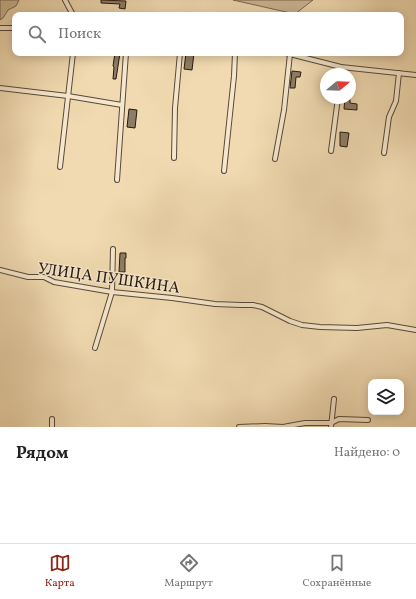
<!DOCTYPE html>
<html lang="ru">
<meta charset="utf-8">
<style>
body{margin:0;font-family:Vollkorn,serif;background:#f2f2f2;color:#222}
.controls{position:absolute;right:12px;bottom:12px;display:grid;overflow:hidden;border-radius:8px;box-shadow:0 2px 10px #0003}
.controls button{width:36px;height:36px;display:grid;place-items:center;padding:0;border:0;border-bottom:1px solid #e0e0e0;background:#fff;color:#222;font:20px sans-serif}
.compass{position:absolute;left:320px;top:68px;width:36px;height:36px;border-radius:50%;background:#fff;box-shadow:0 2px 10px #0003;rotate:71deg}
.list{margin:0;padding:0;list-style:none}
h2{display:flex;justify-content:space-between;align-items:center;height:52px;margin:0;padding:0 16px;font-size:17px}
h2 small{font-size:13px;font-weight:400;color:#767676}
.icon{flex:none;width:22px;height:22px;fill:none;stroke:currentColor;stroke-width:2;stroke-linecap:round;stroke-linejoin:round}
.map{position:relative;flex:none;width:416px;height:427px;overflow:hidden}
.search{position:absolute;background:#fff;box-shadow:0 2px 10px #0003;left:12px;right:12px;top:12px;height:44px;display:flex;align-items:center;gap:10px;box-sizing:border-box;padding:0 14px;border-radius:8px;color:#767676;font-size:15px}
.sheet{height:116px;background:#fff}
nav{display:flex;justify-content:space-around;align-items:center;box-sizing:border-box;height:56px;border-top:1px solid #e0e0e0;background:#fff;font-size:11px;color:#767676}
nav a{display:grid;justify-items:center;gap:2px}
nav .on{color:#8f2418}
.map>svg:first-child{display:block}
.green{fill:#ceb996;stroke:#786954}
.building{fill:#8e7d65;stroke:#231912}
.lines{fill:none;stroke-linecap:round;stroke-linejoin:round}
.street-casing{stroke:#56493a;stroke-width:6}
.street{stroke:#f6e7cc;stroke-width:4}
.labels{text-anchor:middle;stroke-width:3;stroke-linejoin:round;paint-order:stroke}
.street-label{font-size:16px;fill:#231912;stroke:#f6e7cc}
</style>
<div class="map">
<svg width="416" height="427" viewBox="0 0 416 427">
<rect width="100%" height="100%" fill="#f1dab1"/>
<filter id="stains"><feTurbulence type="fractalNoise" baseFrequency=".005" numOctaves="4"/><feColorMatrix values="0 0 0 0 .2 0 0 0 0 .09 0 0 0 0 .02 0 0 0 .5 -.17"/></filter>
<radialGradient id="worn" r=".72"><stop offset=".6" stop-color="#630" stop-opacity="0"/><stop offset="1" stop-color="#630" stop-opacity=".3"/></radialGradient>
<!-- green -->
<g class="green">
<path d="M 0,0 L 19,0 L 16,6 L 8,10 L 3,18 L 0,20 Z"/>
<path d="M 233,0 L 313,0 L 295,14 Z"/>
</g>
<!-- building -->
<g class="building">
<path d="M 101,0 L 126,1 L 125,9 L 119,8 L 120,4 L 101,3 Z"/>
<path d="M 115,53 L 120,53 L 116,79 L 113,79 L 114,67 L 113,66 Z"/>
<path d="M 186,53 L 194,53 L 192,70 L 184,69 Z"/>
<path d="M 292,71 L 301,72 L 300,77 L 296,77 L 295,88 L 290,88 Z"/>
<path d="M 345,98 L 350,98 L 350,103 L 357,104 L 357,110 L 344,109 Z"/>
<path d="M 129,109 L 137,110 L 135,128 L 127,127 Z"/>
<path d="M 340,132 L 349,133 L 347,147 L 340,146 Z"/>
<path d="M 120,253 L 126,253 L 126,258 L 125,258 L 125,272 L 119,272 Z"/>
</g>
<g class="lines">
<!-- street casing -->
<g class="street-casing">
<g id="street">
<path d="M 65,0 L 73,15"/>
<path d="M 0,28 L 15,28"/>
<path d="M 286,53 L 341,67 L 416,75"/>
<path d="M 341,74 L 341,67"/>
<path d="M 0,88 L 68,96 L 122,105"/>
<path d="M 331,151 L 338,98"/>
<path d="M 384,153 L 389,117 L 396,101 L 399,73"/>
<path d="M 174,158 L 175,108 L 180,53"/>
<path d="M 275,159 L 284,110 L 290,54"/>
<path d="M 60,167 L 73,53"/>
<path d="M 224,171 L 234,76 L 235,53"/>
<path d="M 117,180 L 126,53"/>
<path d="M 0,270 L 28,277 L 44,277 L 54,282 L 112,292 L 172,298 L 215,304 L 241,305 L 253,305 L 262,307 L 290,321 L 302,325 L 320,327 L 357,328 L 387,325 L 416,330"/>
<path d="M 95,348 L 112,292 L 113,249"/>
<path d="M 52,427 L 52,419"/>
<path d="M 239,427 L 265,426 L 283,427 L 305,423 L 331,423 L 339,419 L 368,420"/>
<path d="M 331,427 L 334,399"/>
</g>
</g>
<!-- street -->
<use href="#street" class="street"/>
</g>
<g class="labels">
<!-- street labels -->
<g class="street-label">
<text transform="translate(109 277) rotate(8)" y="6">УЛИЦА ПУШКИНА</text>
</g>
</g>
<rect width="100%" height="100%" filter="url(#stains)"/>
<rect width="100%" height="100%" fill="url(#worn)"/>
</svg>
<div class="controls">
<button><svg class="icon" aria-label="layers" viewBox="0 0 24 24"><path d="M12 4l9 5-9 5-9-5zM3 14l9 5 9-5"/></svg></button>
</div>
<svg class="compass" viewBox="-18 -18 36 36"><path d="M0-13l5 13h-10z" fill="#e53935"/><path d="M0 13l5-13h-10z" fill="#767676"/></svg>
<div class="search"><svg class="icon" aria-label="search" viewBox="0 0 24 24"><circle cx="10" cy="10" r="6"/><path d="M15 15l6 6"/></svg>Поиск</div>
</div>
<section class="sheet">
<h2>Рядом<small>Найдено: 0</small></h2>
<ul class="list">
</ul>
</section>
<nav>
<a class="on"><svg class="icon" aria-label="map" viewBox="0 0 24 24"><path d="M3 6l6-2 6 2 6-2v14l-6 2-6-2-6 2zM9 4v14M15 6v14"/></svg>Карта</a>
<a><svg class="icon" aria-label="directions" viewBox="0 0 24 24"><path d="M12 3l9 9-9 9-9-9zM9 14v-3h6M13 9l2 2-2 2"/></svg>Маршрут</a>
<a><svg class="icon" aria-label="saved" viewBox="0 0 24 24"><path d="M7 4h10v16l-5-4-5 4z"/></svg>Сохранённые</a>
</nav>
